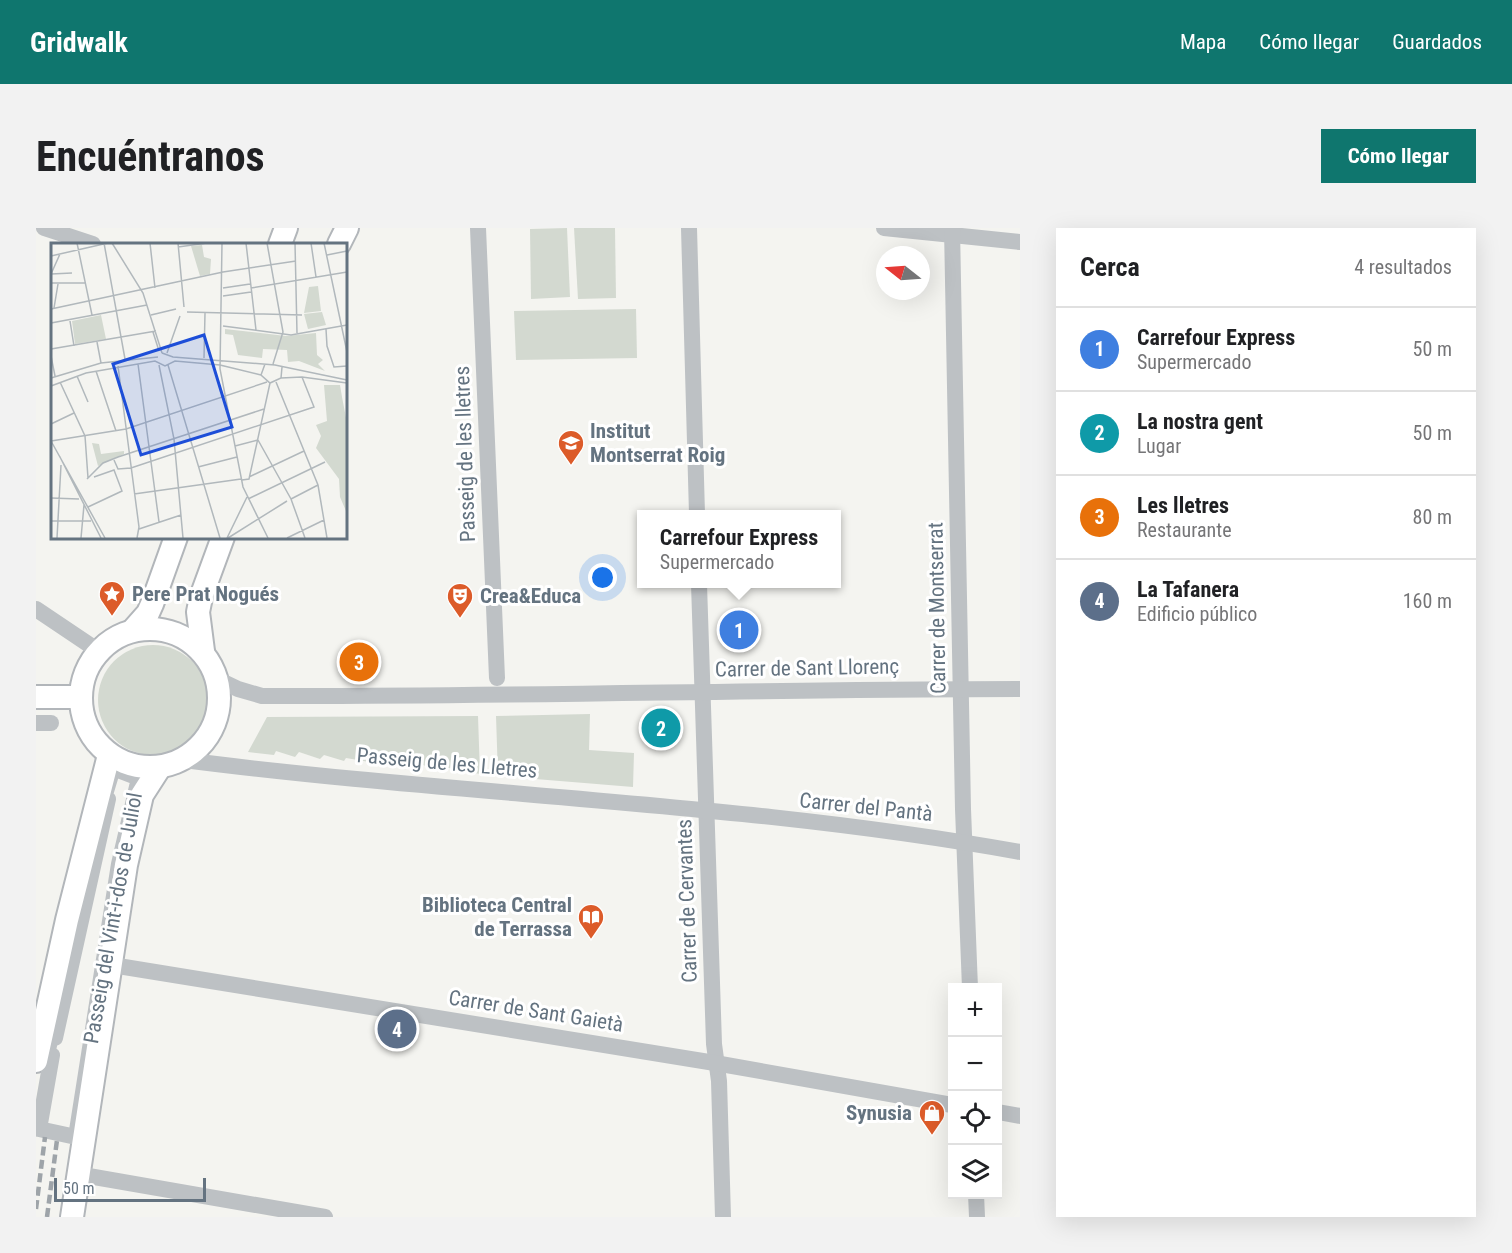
<!DOCTYPE html>
<html lang="es">
<meta charset="utf-8">
<style>
body{margin:0;font-family:"Roboto Condensed",sans-serif;background:#f2f2f2;color:#202124}
.controls{position:absolute;right:18px;bottom:18px;display:grid;overflow:hidden;border-radius:0px;box-shadow:0 6px 24px #0002}
.controls button{width:54px;height:54px;display:grid;place-items:center;padding:0;border:0;border-bottom:2px solid #e0e0e0;background:#fff;color:#202124;font:30px sans-serif}
.compass{position:absolute;left:840px;top:18px;width:54px;height:54px;border-radius:50%;background:#fff;box-shadow:0 6px 24px #0002;rotate:287deg}
.scale{position:absolute;left:18px;bottom:15px;width:152px;box-sizing:border-box;padding-left:6px;border:3px solid #647380;border-top:0;font-size:16px;line-height:21px;white-space:nowrap;color:#647380;-webkit-text-stroke:4px #fff;paint-order:stroke}
.you{position:absolute;left:567px;top:350px;width:21px;height:21px;margin:-15px;border:4px solid #fff;border-radius:50%;background:#1a73e8;box-shadow:0 0 0 9px #1a73e833}
.badge{display:grid;place-items:center;width:39px;height:39px;border-radius:50%;background:#0f766e;color:#fff;font-size:20px;font-weight:700}
.pin{position:absolute;translate:-50% -50%;border:3px solid #fff;box-shadow:0 2px 6px #0006}
.popup{position:absolute;left:601px;top:282px;width:204px;height:78px;box-sizing:border-box;display:grid;place-content:center;border-radius:0px;background:#fff;filter:drop-shadow(0 2px 4px #0005);font-size:20px;white-space:nowrap;color:#757577}
.popup b{font-size:22px;color:#202124}
.popup::after{content:'';position:absolute;left:50%;top:100%;margin-left:-12px;border:12px solid transparent;border-top-color:#fff}
.list{margin:0;padding:0;list-style:none}
h2{display:flex;justify-content:space-between;align-items:center;height:78px;margin:0;padding:0 24px;font-size:26px}
h2 small{font-size:20px;font-weight:400;color:#757577}
.list li{display:grid;grid-template-columns:39px 1fr auto;gap:18px;align-items:center;box-sizing:border-box;height:84px;padding:0 24px;border-top:2px solid #e0e0e0}
.list b{display:block;font-size:22px;white-space:nowrap}
.list p{margin:0;font-size:20px;white-space:nowrap;color:#757577}
.list em{font-size:20px;font-style:normal;color:#757577}
.icon{flex:none;width:33px;height:33px;fill:none;stroke:currentColor;stroke-width:2;stroke-linecap:round;stroke-linejoin:round}
.map{position:relative;flex:none;width:984px;height:989px;overflow:hidden;border-radius:0px}
header{display:flex;align-items:center;gap:36px;box-sizing:border-box;height:84px;padding:0 30px;background:#0f766e;color:#fff}
header strong{font-size:28px}
nav{display:flex;gap:33px;margin-inline-start:auto;font-size:21px}
.intro{display:flex;align-items:center;justify-content:space-between;box-sizing:border-box;height:144px;padding:0 36px}
h1{margin:0;font-size:42px}
.button{padding:15px 27px;border-radius:0px;background:#0f766e;color:#fff;font-size:21px;font-weight:700}
main{display:flex;gap:36px;padding:0 36px}
aside{flex:1;background:#fff;border-radius:0px;box-shadow:0 6px 24px #0002}
.map>svg:first-child{display:block}
.green{fill:#d3d9d0}
.lines{fill:none;stroke-linecap:round;stroke-linejoin:round}
.secondary-casing{stroke:#b2b6ba;stroke-width:26}
.street{stroke:#bdc1c4;stroke-width:16}
.secondary{stroke:#fff;stroke-width:22}
.rail{stroke:#9ea4a9;stroke-width:4.5;stroke-dasharray:9 4.5;stroke-linecap:butt}
.labels{text-anchor:middle;stroke-width:6;stroke-linejoin:round;paint-order:stroke}
.poi-label{font-size:21px;font-weight:bold;fill:#647380;stroke:#fff;text-anchor:start}
.street-label{font-size:21px;fill:#647380;stroke:#fff}
.inset-road{fill:none;stroke:#b1b8bc;stroke-width:1.5}
.view{fill:#1d4ed8;fill-opacity:0.15;stroke:#1d4ed8;stroke-width:3}
.inset-edge{fill:none;stroke:#647380;stroke-width:3}
</style>
<header>
<strong>Gridwalk</strong>
<nav><a>Mapa</a><a>Cómo llegar</a><a>Guardados</a></nav>
</header>
<div class="intro"><h1>Encuéntranos</h1><a class="button">Cómo llegar</a></div>
<main>
<div class="map">
<svg width="984" height="989" viewBox="0 0 984 989">
<rect width="100%" height="100%" fill="#f4f4f0"/>
<!-- green -->
<g class="green">
<path d="M 531,0 L 534,69 L 495,71 L 494,1 Z"/>
<path d="M 538,0 L 579,0 L 580,70 L 542,71 Z"/>
<path d="M 600,81 L 601,130 L 480,132 L 478,83 Z"/>
<circle cx="117" cy="472" r="55"/>
<path d="M 554,486 L 553,522 L 598,525 L 597,559 L 462,548 L 460,488 Z"/>
<path d="M 442,488 L 444,546 L 408,539 L 405,543 L 384,536 L 382,539 L 360,534 L 357,538 L 310,530 L 308,533 L 288,527 L 284,531 L 263,524 L 259,529 L 240,523 L 238,527 L 212,524 L 231,489 Z"/>
</g>
<g class="lines">
<!-- secondary casing -->
<g class="secondary-casing">
<g id="secondary">
<path d="M 244,16 L 250,0"/>
<path d="M 303,16 L 311,0"/>
<circle cx="114" cy="470" r="69"/>
<path d="M 97,402 L 112,385 L 116,376 L 140,309"/>
<path d="M 167,423 L 162,384 L 165,369 L 187,309"/>
<path d="M 0,469 L 43,469"/>
<path d="M 0,833 L 31,692 L 73,527"/>
<path d="M 36,989 L 90,637 L 106,567 L 124,539"/>
</g>
</g>
<!-- street -->
<g class="street">
<path d="M 8,0 L 57,16"/>
<path d="M 442,0 L 461,450"/>
<path d="M 653,0 L 661,286"/>
<path d="M 848,0 L 984,14"/>
<path d="M 916,0 L 927,581 L 934,760"/>
<path d="M 663,356 L 678,816 L 683,853 L 687,989"/>
<path d="M 0,381 L 64,424"/>
<path d="M 181,451 L 202,461 L 226,468 C 479,469 731,461 984,461"/>
<path d="M 0,495 L 15,495"/>
<path d="M 148,532 C 426,568 708,574 984,624"/>
<path d="M 77,540 L 103,550 L 83,636 L 40,909 L 3,901 L 16,827 L 11,826 L 15,809 L 19,810 L 72,571 L 68,570 Z"/>
<path d="M 76,737 L 679,835 L 916,877"/>
<path d="M 962,884 L 984,888"/>
<path d="M 41,946 L 289,989"/>
<path d="M 940,966 L 941,989"/>
</g>
<!-- secondary -->
<use href="#secondary" class="secondary"/>
<!-- rail -->
<g class="rail">
<path d="M 0,981 L 9,909"/>
<path d="M 11,989 L 21,912"/>
</g>
</g>
<!-- icons -->
<defs>
<g id="school-pin" transform="scale(1.35)"><path d="M0 17L-7.5 6A9.5 9.5 0 1 1 7.5 6Z" fill="#dc5b29" stroke="#fff"/><path d="M0-5L7-2L0 1L-7-2ZM-4 1L0 2.5L4 1V4Q0 6-4 4Z" fill="#fff"/></g>
<g id="sight-pin" transform="scale(1.35)"><path d="M0 17L-7.5 6A9.5 9.5 0 1 1 7.5 6Z" fill="#dc5b29" stroke="#fff"/><path d="M0-6L1.8-2.2L6-1.7L2.9 1.2L3.7 5.4L0 3.3L-3.7 5.4L-2.9 1.2L-6-1.7L-1.8-2.2Z" fill="#fff"/></g>
<g id="theatre-pin" transform="scale(1.35)"><path d="M0 17L-7.5 6A9.5 9.5 0 1 1 7.5 6Z" fill="#dc5b29" stroke="#fff"/><path d="M-5-5.5Q0-4 5-5.5V0Q5 5 0 6Q-5 5-5 0ZM-3.3-2.5H-1v1.5H-3.3ZM1-2.5H3.3v1.5H1ZM-2.8 1Q0 5.5 2.8 1Z" fill="#fff"/></g>
<g id="library-pin" transform="scale(1.35)"><path d="M0 17L-7.5 6A9.5 9.5 0 1 1 7.5 6Z" fill="#dc5b29" stroke="#fff"/><path d="M-6-4Q-3-5.5-.7-3.5V5Q-3 3-6 4ZM6-4Q3-5.5 .7-3.5V5Q3 3 6 4Z" fill="#fff"/></g>
<g id="shop-pin" transform="scale(1.35)"><path d="M0 17L-7.5 6A9.5 9.5 0 1 1 7.5 6Z" fill="#dc5b29" stroke="#fff"/><path d="M-5-2.5h2.3a2.7 3.5 0 0 1 5.4 0H5L5.5 6h-11ZM-1.5-2.5h3a1.5 2.3 0 0 0-3 0Z" fill="#fff"/></g>
</defs>
<g fill-rule="evenodd">
<use href="#school-pin" x="535" y="215"/>
<use href="#sight-pin" x="76" y="366"/>
<use href="#theatre-pin" x="424" y="368"/>
<use href="#library-pin" x="555" y="689"/>
<use href="#shop-pin" x="896" y="885"/>
</g>
<g class="labels">
<!-- poi labels -->
<g class="poi-label">
<text x="554" y="210">Institut<tspan x="554" dy="24">Montserrat Roig</tspan></text>
<text x="96" y="373">Pere Prat Nogués</text>
<text x="444" y="375">Crea&amp;Educa</text>
<text x="536" y="684" text-anchor="end">Biblioteca Central<tspan x="536" dy="24">de Terrassa</tspan></text>
<text x="876" y="892" text-anchor="end">Synusia</text>
</g>
<!-- street labels -->
<g class="street-label">
<text transform="translate(429 226) rotate(-92)" y="7">Passeig de les lletres</text>
<text transform="translate(901 380) rotate(-91)" y="7">Carrer de Montserrat</text>
<text transform="translate(771 440) rotate(-1)" y="7">Carrer de Sant Llorenç</text>
<text transform="translate(411 535) rotate(5)" y="7">Passeig de les Lletres</text>
<text transform="translate(830 579) rotate(6)" y="7">Carrer del Pantà</text>
<text transform="translate(651 673) rotate(-92)" y="7">Carrer de Cervantes</text>
<text transform="translate(77 690) rotate(-80)" y="7">Passeig del Vint-i-dos de Juliol</text>
<text transform="translate(500 783) rotate(9)" y="7">Carrer de Sant Gaietà</text>
</g>
</g>
<!-- overview -->
<g transform="translate(15 15)">
<rect width="296" height="296" fill="#f4f4f0"/>
<path d="M 151,2 L 153,14 L 160,16 L 159,31 L 149,33 L 140,3 ZM 267,43 L 270,68 L 253,70 L 258,44 ZM 271,69 L 275,82 L 257,86 L 253,71 ZM 50,72 L 55,96 L 24,101 L 21,78 ZM 174,86 L 235,93 L 265,90 L 266,112 L 272,117 L 267,121 L 274,128 L 248,118 L 237,119 L 236,107 L 212,106 L 211,115 L 187,112 L 182,92 L 174,91 ZM 273,142 L 289,142 L 291,154 L 296,180 L 295,268 L 289,254 L 288,236 L 265,205 L 270,193 L 265,182 L 276,178 ZM 41,200 L 48,201 L 50,211 L 73,208 L 73,211 L 47,223 Z" fill="#d3d9d0"/>
<path class="inset-road" d="M 26,0 L 41,72M 53,0 L 74,116M 61,0 L 92,50 L 111,110M 99,0 L 104,45M 127,0 L 133,64M 171,0 L 169,126 L 192,244 L 217,295M 195,0 L 205,87M 216,0 L 232,89 L 222,121M 244,0 L 246,90M 260,0 L 265,34M 273,0 L 296,109M 127,4 L 156,0M 276,12 L 296,8M 0,13 L 57,0M 0,31 L 9,11M 0,31 L 21,30M 0,40 L 35,40M 172,45 L 199,41M 200,45 L 296,29M 172,53 L 200,49M 3,65 L 7,41M 0,66 L 172,29 L 245,18M 136,69 L 251,72M 100,72 L 125,66M 19,78 L 23,103M 0,80 L 96,62M 172,83 L 240,92 L 296,82M 275,86 L 276,103 L 283,124 L 296,123M 102,89 L 108,108M 46,99 L 50,120M 0,106 L 105,88M 111,110 L 122,114 L 224,122 L 296,137M 116,110 L 129,73M 0,113 L 4,133M 153,115 L 154,70M 87,121 L 108,279M 214,121 L 210,132 L 219,140 L 230,135 L 231,124M 108,122 L 123,196 L 132,295M 117,122 L 169,295M 67,123 L 88,284 L 86,295M 45,128 L 65,188M 26,133 L 37,159M 0,135 L 50,120 L 107,114M 230,135 L 251,134 L 296,140M 9,139 L 34,193 L 37,235M 225,139 L 267,242 L 276,295M 0,143 L 35,130 L 104,118 L 114,123 L 124,118 L 169,122 L 210,132M 0,181 L 23,170M 207,197 L 240,256 L 254,295M 0,198 L 75,186 L 216,139M 0,198 L 54,295M 184,203 L 207,197M 9,214 L 50,295M 63,217 L 67,226 L 80,225 L 263,164 L 251,134M 147,224 L 186,214M 198,234 L 253,208M 36,236 L 52,220 L 67,214 L 213,166M 191,237 L 198,236 L 219,140M 83,251 L 190,236M 0,255 L 28,256M 197,256 L 274,219M 240,256 L 267,242M 37,264 L 71,248 L 63,227 L 43,234M 0,278 L 40,278M 88,286 L 130,272M 6,295 L 10,222M 30,295 L 33,262M 176,295 L 196,254M 177,295 L 236,258M 236,295 L 273,277"/>
<path class="view" d="M 153,92 L 181,184 L 90,212 L 62,121 Z"/>
<rect width="296" height="296" class="inset-edge"/>
</g>
</svg>
<div class="controls">
<button>+</button>
<button>−</button>
<button><svg class="icon" aria-label="locate" viewBox="0 0 24 24"><circle cx="12" cy="12" r="6"/><path d="M12 2v4M12 18v4M2 12h4M18 12h4"/></svg></button>
<button><svg class="icon" aria-label="layers" viewBox="0 0 24 24"><path d="M12 4l9 5-9 5-9-5zM3 14l9 5 9-5"/></svg></button>
</div>
<svg class="compass" viewBox="-18 -18 36 36"><path d="M0-13l5 13h-10z" fill="#e53935"/><path d="M0 13l5-13h-10z" fill="#757577"/></svg>
<div class="scale">50 m</div>
<div class="you"></div>
<div class="pin badge" style="left:703px;top:402px;background:#3f7fe0">1</div>
<div class="popup"><b>Carrefour Express</b>Supermercado</div>
<div class="pin badge" style="left:625px;top:500px;background:#0f9aa8">2</div>
<div class="pin badge" style="left:323px;top:434px;background:#e8710a">3</div>
<div class="pin badge" style="left:361px;top:801px;background:#5c6f8a">4</div>
</div>
<aside>
<h2>Cerca<small>4 resultados</small></h2>
<ul class="list">
<li><span class="badge" style="background:#3f7fe0">1</span><div><b>Carrefour Express</b><p>Supermercado</p></div><em>50 m</em></li>
<li><span class="badge" style="background:#0f9aa8">2</span><div><b>La nostra gent</b><p>Lugar</p></div><em>50 m</em></li>
<li><span class="badge" style="background:#e8710a">3</span><div><b>Les lletres</b><p>Restaurante</p></div><em>80 m</em></li>
<li><span class="badge" style="background:#5c6f8a">4</span><div><b>La Tafanera</b><p>Edificio público</p></div><em>160 m</em></li>
</ul>
</aside>
</main>
